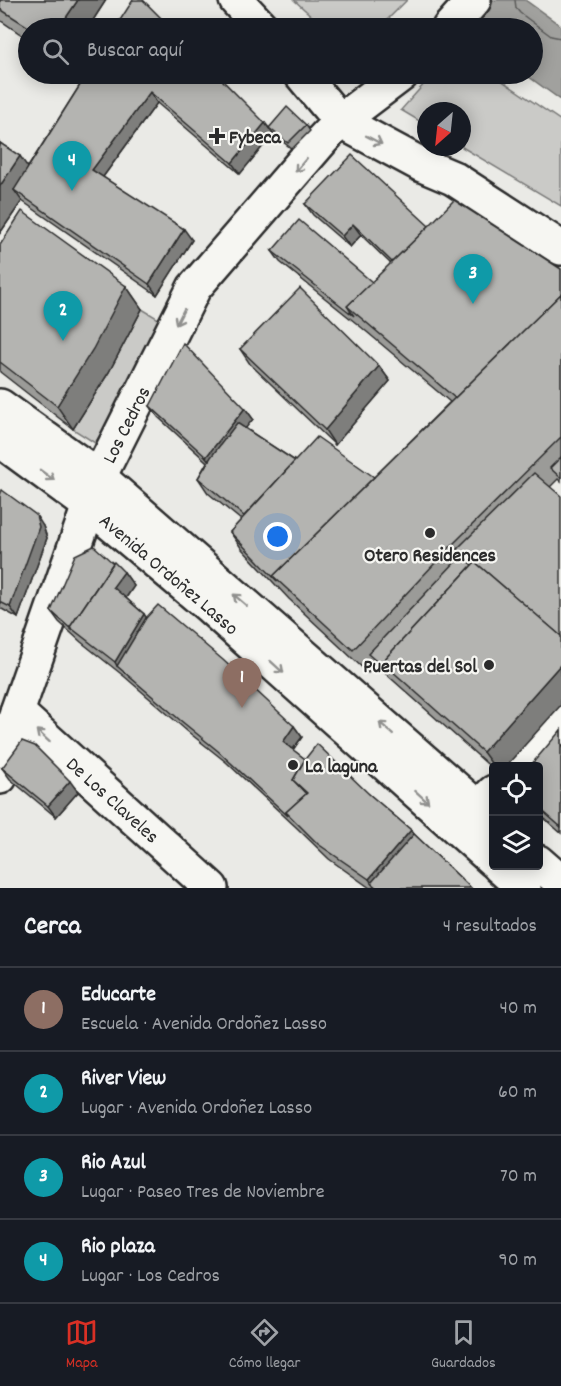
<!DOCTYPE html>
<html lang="es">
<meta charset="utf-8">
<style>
body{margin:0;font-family:Dekko,sans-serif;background:#242831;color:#f1f3f6}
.controls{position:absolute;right:18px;bottom:18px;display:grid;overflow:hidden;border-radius:6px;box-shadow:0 3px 15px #0003}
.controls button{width:54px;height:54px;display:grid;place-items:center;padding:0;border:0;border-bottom:2px solid #363941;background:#171b24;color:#f1f3f6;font:30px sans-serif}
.compass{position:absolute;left:417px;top:102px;width:54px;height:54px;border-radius:50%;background:#171b24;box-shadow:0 3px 15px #0003;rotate:207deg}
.you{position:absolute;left:278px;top:537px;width:21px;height:21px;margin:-15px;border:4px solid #fff;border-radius:50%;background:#1a73e8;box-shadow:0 0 0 9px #1a73e833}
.badge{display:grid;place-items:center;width:39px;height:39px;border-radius:50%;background:#d93025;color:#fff;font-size:20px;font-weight:700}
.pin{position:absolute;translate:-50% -50px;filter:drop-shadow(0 2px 3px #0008)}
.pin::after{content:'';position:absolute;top:32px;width:21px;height:18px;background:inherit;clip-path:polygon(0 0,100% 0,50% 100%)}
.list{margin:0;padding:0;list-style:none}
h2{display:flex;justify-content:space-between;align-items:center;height:78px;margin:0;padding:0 24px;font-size:26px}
h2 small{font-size:20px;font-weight:400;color:#9ea1a6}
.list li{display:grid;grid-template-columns:39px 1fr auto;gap:18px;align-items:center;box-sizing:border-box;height:84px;padding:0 24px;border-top:2px solid #363941}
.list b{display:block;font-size:22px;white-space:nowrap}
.list p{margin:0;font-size:20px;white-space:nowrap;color:#9ea1a6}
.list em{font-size:20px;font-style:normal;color:#9ea1a6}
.icon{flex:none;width:33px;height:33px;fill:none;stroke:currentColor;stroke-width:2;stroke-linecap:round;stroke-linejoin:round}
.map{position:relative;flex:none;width:561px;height:888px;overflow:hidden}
.search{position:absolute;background:#171b24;box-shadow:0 3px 15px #0003;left:18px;right:18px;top:18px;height:66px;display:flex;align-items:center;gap:15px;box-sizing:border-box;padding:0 21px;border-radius:33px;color:#9ea1a6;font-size:22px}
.sheet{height:414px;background:#171b24}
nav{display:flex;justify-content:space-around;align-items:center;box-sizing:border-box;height:84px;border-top:2px solid #363941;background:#171b24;font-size:16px;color:#9ea1a6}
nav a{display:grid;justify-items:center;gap:3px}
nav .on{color:#d93025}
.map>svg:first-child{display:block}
.green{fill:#cacac7;stroke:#7a7a79;stroke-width:1.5}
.water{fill:#a1a19e;stroke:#727270;stroke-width:1.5}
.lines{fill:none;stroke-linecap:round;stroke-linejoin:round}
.shore{stroke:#5a5a59;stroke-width:1.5}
.street-casing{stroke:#2b2b2b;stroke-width:38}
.primary-casing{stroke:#2b2b2b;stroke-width:38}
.street{stroke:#f6f6f2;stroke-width:33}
.primary{stroke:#f6f6f2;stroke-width:33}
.wall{fill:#9b9b98;stroke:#2b2b2b;stroke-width:1.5}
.shaded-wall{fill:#7e7e7c;stroke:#2b2b2b;stroke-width:1.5}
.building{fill:#b4b4b1;stroke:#2b2b2b;stroke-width:1.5}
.oneway{stroke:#90908e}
.poi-dot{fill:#2b2b2b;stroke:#f6f6f2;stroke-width:2}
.labels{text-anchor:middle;stroke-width:4.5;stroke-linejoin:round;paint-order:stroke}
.poi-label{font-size:20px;font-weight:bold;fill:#2b2b2b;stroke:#f6f6f2;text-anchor:start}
.street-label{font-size:20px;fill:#2b2b2b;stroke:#f6f6f2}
</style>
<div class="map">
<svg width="561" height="888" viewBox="0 0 561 888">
<rect width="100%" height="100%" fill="#eaeae6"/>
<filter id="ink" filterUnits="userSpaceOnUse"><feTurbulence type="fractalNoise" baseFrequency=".0167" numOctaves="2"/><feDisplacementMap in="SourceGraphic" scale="12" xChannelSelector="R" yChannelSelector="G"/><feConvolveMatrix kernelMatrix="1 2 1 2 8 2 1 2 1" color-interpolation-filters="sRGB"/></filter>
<g filter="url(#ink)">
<!-- green -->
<g class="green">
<path d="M 294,0 L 407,0 L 379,28 L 325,28 Z"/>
<path d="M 433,74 L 492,74 L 561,121 L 561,206 L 462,147 L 462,111 L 426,111 L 426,125 L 401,110 Z"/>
<path d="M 142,309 L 162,321 L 130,390 L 95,443 L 73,429 L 109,372 Z"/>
</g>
<!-- water -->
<path class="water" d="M 477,0 L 525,0 L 561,26 L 561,100 L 525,74 L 532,74 L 532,28 L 464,28 Z"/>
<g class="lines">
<!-- shore -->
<path class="shore" d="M 515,0 L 516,8 L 520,13 L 551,36 L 561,38"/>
<!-- street casing -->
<g class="street-casing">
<g id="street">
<path d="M 236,0 L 262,28"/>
<path d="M 449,28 L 474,0"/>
<path d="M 301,74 L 340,121 L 420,164 L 453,178 L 561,248"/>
<path id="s1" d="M 17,712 L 211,888"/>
<path d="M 518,766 L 561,722"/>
<path id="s2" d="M 0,777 L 17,712 L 99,477 L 194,288 L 322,140 L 340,121 L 402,74"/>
<path d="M 478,808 L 494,792"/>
</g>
</g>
<!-- primary casing -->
<g class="primary-casing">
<g id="primary">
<path d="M 0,406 L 99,477 L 494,822"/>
<path id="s3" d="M 0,440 L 90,506 L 210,607 L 494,861"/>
<path d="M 538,862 L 561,882"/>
<path d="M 499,866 L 524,888"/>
</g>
</g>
<!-- street -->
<use href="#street" class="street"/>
<!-- primary -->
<use href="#primary" class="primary"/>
</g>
<!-- wall -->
<g class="wall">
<path d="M 0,0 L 106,0 L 88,28 L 28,28 L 28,39 L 0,20 Z"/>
<path d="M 87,74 L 265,123 L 269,128 L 306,125 L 310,131 L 292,149 L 273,134 L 240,174 L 157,103 L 103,177 L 192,240 L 157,295 L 22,201 L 0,233 L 0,143 L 28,167 Z"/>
<path d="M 305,204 L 429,226 L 561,269 L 561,482 L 558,479 L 550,487 L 494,770 L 376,665 L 368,673 L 289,599 L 242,549 L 230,532 L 241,520 L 208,493 L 198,478 L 207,462 L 158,417 L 150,406 L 245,408 L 253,419 L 245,428 L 295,461 L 374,477 L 450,402 L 361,327 L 280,262 L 272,251 L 372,282 L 391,264 L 361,235 L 350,247 L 313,215 Z"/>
<path d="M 0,245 L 126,286 L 142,309 L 109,372 L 73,429 L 0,372 Z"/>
<path d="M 240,349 L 379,366 L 390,381 L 335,445 L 250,364 Z"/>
<path d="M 0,495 L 43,526 L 47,538 L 18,618 L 0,608 Z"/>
<path d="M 124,572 L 134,586 L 126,598 L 144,614 L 146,618 L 294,726 L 302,737 L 293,750 L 305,759 L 369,794 L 411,830 L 414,834 L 471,888 L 370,888 L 329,859 L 296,827 L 226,762 L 187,731 L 125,677 L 81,642 L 59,622 L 51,611 Z"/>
<path d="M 561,730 L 561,833 L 538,813 L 538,766 Z"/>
<path d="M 2,768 L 78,792 L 56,817 L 10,779 Z"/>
</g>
<!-- shaded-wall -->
<g class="shaded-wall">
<path d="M 78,0 L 106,0 L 88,28 L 59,28 Z"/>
<path d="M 150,92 L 157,103 L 100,181 L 92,170 Z"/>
<path d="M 265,123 L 273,134 L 240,174 L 232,163 Z"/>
<path d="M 20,156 L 36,179 L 14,190 L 22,201 L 0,233 L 0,186 Z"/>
<path d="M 353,224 L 361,235 L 350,247 L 342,236 Z"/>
<path d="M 184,229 L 192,240 L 157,295 L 149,284 Z"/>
<path d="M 126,286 L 142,309 L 109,372 L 73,429 L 57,406 Z"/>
<path d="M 379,366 L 390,381 L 335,445 L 325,430 Z"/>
<path d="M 245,408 L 253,419 L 214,468 L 206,457 Z"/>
<path d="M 36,515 L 43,526 L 47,538 L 18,618 L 10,607 Z"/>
<path d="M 124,572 L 134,586 L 123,602 L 74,630 Z"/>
<path d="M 144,614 L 154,629 L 117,666 L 115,662 Z"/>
<path d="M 561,664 L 561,705 L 506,766 L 494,767 L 483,752 Z"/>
<path d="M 294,726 L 302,737 L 290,753 L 283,742 Z"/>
<path d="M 70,781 L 78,792 L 56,817 L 48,806 Z"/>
<path d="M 411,830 L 422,845 L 371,883 L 375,888 L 369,879 Z"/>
</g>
<!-- building -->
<g class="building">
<path d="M 0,0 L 78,0 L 59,28 L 30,28 L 0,9 Z"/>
<path d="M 133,0 L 143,0 L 171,28 L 115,28 Z"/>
<path d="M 87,74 L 216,74 L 265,123 L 232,163 L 150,92 L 92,170 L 184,229 L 149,284 L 14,190 Z"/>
<path d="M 287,107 L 306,125 L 288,143 L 269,128 Z"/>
<path d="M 0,143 L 20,156 L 0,186 Z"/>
<path d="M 352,155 L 429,226 L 392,262 L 353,224 L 342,236 L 305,204 Z"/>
<path d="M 454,200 L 561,269 L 561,294 L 455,398 L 347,306 L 431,224 Z"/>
<path d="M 22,211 L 126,286 L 93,349 L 57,406 L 0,362 L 0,245 Z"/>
<path d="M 299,220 L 372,282 L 347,306 L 354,316 L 272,251 Z"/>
<path d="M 300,288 L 379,366 L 325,430 L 240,349 Z"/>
<path d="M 561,294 L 561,437 L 453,544 L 353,650 L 273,576 Z"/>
<path d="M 183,343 L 245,408 L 206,457 L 150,406 Z"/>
<path d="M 237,423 L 295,461 L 244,516 L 198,478 L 211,457 Z"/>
<path d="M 317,437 L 374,477 L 273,576 L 277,581 L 230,532 Z"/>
<path d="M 561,457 L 561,478 L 550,468 Z"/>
<path d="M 534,473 L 561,496 L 561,636 L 475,562 L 474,563 L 457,549 Z"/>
<path d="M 2,490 L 36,515 L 39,527 L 10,607 L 0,602 L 0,495 Z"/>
<path d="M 94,546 L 113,563 L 70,627 L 73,631 L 51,611 L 75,555 Z"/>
<path d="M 461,556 L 472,565 L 382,662 L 390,673 L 368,654 Z"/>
<path d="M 114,562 L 124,572 L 113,587 L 144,614 L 115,662 L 70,627 Z"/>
<path d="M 475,562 L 561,636 L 561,664 L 483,752 L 382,662 Z"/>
<path d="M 158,605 L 223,660 L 294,726 L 283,742 L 305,759 L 293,780 L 306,794 L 286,812 L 288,816 L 218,751 L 180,720 L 117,666 L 146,618 Z"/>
<path d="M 561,730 L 561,827 L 538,807 L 538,766 L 530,766 Z"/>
<path d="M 22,741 L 35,746 L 70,781 L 48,806 L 2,768 Z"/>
<path d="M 317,744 L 369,794 L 411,830 L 369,879 L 318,844 L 286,812 L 307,793 L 293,780 L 306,758 Z"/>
<path d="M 414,834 L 471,888 L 377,888 L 371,883 Z"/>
</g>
<!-- one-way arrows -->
<defs><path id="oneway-shaft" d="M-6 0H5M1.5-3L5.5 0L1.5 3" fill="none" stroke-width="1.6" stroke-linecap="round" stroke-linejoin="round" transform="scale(1.5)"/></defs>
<g class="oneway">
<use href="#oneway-shaft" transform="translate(374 140) rotate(28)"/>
<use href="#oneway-shaft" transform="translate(301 165) rotate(130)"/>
<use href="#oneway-shaft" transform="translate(180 317) rotate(117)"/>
<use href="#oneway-shaft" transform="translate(47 475) rotate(36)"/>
<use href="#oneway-shaft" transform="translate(240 600) rotate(-139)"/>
<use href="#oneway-shaft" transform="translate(277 667) rotate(42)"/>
<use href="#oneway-shaft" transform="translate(386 728) rotate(-139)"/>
<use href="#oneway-shaft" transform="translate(43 736) rotate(-138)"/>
<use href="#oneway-shaft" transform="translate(422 797) rotate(42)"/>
</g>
</g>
<!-- markers -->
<g class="poi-dot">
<path d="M214 127h6v6h6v6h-6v6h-6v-6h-6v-6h6z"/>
<circle cx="430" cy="533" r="6"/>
<circle cx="489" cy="665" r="6"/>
<circle cx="293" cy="765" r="6"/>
</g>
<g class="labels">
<!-- poi labels -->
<g class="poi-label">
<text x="229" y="143">Fybeca</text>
<text x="430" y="561" text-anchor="middle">Otero Residences</text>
<text x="477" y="672" text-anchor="end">Puertas del Sol</text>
<text x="305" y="772">La laguna</text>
</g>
<!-- street labels -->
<g class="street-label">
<text dy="7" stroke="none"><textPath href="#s2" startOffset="375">Los Cedros</textPath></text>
<text dy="7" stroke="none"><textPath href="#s3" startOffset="216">Avenida Ordoñez Lasso</textPath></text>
<text dy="7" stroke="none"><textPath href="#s1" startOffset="130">De Los Claveles</textPath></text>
</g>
</g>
</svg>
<div class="controls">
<button><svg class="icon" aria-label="locate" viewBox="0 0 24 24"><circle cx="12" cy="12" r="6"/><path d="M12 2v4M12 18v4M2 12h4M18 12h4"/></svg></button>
<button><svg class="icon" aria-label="layers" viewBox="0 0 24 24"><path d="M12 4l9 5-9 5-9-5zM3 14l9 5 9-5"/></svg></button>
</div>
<svg class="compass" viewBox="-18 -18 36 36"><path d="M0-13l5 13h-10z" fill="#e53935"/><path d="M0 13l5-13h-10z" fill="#9ea1a6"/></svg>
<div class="you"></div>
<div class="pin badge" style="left:242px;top:708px;background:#8d6e63">1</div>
<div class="pin badge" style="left:63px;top:341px;background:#0f9aa8">2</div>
<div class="pin badge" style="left:473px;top:304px;background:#0f9aa8">3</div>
<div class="pin badge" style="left:72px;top:191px;background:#0f9aa8">4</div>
<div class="search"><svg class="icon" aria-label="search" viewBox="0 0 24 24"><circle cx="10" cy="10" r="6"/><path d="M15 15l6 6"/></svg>Buscar aquí</div>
</div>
<section class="sheet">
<h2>Cerca<small>4 resultados</small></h2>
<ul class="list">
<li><span class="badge" style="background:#8d6e63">1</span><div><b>Educarte</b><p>Escuela · Avenida Ordoñez Lasso</p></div><em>40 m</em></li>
<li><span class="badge" style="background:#0f9aa8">2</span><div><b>River View</b><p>Lugar · Avenida Ordoñez Lasso</p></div><em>60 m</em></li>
<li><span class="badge" style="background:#0f9aa8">3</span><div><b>Rio Azul</b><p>Lugar · Paseo Tres de Noviembre</p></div><em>70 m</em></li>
<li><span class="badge" style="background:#0f9aa8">4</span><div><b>Rio plaza</b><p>Lugar · Los Cedros</p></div><em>90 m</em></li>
</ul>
</section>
<nav>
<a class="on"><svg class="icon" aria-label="map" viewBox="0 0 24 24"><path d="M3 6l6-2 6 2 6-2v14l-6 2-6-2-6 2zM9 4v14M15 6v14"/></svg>Mapa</a>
<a><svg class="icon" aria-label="directions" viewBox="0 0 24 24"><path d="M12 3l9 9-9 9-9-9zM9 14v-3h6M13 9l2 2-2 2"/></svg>Cómo llegar</a>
<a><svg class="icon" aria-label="saved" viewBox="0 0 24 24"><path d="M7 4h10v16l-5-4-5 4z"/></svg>Guardados</a>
</nav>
